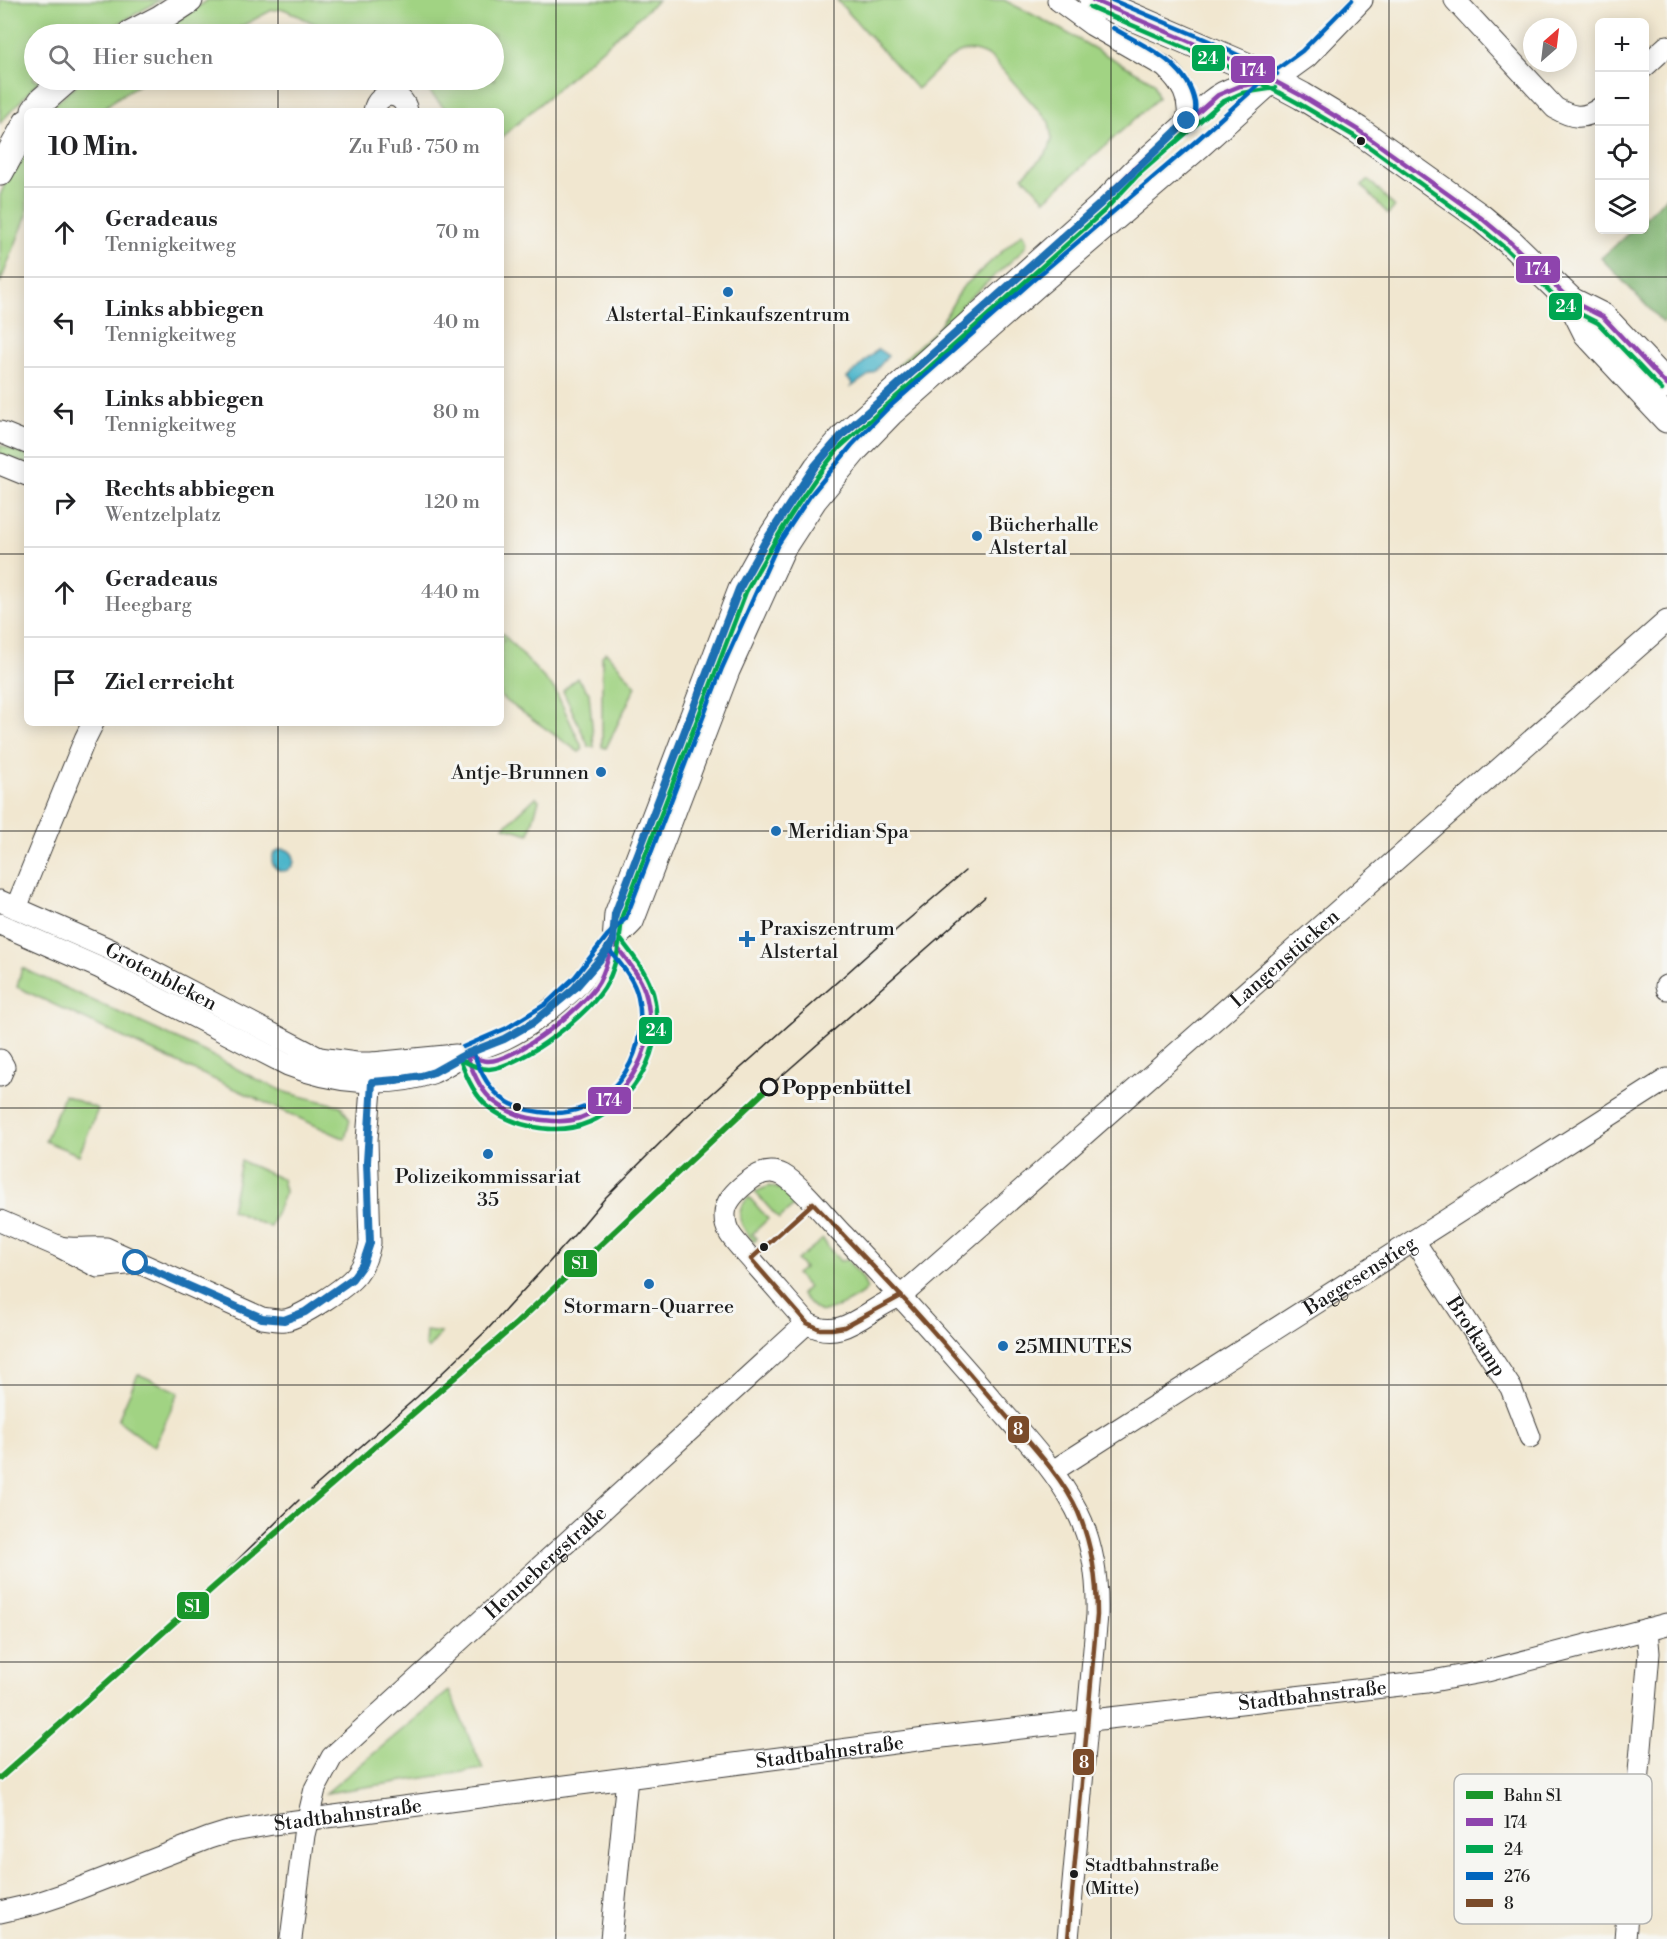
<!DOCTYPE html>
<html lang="de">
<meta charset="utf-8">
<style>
body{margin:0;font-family:"Libre Bodoni",serif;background:#f6f6f6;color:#202124}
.controls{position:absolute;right:18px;top:18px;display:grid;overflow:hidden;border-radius:9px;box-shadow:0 3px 15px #0003}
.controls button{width:54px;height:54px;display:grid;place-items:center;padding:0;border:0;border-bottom:2px solid #e0e0e0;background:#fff;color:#202124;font:30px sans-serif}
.compass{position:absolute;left:1523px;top:18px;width:54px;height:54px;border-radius:50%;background:#fff;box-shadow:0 3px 15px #0003;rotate:28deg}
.stop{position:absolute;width:18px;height:18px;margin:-14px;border:4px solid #1f6fb2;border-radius:50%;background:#fff}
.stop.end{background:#1f6fb2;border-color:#fff;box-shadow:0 2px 6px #0008}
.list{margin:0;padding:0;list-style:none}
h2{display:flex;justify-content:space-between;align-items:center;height:78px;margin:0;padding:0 24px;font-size:26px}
h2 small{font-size:20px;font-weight:400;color:#757577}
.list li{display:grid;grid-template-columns:39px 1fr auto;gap:18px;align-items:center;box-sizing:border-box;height:90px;padding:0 24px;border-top:2px solid #e0e0e0}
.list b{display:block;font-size:22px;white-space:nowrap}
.list p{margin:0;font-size:20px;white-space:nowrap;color:#757577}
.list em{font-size:20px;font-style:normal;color:#757577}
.icon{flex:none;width:33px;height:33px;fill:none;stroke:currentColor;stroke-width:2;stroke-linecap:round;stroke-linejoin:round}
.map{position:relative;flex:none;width:1667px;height:1939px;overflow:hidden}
.search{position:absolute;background:#fff;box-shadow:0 3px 15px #0003;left:24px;top:24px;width:480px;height:66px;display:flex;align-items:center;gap:15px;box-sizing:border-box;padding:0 21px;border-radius:33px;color:#757577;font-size:22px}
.panel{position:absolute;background:#fff;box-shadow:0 3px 15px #0003;left:24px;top:108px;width:480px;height:618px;border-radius:9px}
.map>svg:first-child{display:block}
.green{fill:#a1d383;stroke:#5e7850;stroke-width:1.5}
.forest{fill:#80b571;stroke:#4e6846;stroke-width:1.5}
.water{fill:#4db6cb;stroke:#346974;stroke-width:1.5}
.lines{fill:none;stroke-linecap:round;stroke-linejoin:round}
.minor-casing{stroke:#3c3a37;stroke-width:23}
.major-casing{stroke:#3c3a37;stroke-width:29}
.minor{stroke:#fff;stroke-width:21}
.major{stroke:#fff;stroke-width:27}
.tram{stroke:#1c1c1c;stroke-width:1.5}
.bus-1-casing{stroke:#f6f6f2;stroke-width:9}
.bus-2-casing{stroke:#f6f6f2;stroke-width:9}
.bus-3-casing{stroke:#f6f6f2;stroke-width:9}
.bus-4-casing{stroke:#f6f6f2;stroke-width:9}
.bus-1{stroke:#8e44ad;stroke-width:4.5}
.bus-2{stroke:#00a651;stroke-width:4.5}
.bus-3{stroke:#0065bd;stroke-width:4.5}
.bus-4{stroke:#7a4b2a;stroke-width:4.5}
.rail-1-casing{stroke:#f6f6f2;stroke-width:10}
.rail-1{stroke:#1a962b;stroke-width:6}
.route{stroke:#1f6fb2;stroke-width:8}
.grid{fill:none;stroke:#1c1c1c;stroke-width:1.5;stroke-opacity:0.55}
.bus-dot{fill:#1c1c1c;stroke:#f6f6f2;stroke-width:2}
.poi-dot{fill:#1f6fb2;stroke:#f6f6f2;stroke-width:2}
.stop-dot{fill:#f6f6f2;stroke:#1c1c1c;stroke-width:3}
.labels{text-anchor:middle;stroke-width:6;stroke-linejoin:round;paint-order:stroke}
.bus-label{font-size:18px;fill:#1c1c1c;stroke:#f6f6f2;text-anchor:start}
.poi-label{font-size:20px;fill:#1c1c1c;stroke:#f6f6f2;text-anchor:start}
.street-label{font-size:20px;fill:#1c1c1c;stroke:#f6f6f2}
.stop-label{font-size:20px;font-weight:bold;fill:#1c1c1c;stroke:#f6f6f2;text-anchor:start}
.key{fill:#f6f6f2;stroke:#b5b5b2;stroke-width:1.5}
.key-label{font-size:16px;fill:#1c1c1c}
.line-badge{stroke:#f6f6f2;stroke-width:2}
.badge-label{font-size:16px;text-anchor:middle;font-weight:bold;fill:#fff}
</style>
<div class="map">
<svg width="1667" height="1939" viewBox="0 0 1667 1939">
<rect width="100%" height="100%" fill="#f6f6f2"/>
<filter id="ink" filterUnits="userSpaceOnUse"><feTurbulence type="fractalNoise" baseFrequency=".0167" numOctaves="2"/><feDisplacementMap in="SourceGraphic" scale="12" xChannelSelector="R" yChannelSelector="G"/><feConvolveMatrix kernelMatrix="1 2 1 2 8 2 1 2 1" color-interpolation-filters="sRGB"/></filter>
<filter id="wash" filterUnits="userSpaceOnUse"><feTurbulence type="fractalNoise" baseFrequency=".008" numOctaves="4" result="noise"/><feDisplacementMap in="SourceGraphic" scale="24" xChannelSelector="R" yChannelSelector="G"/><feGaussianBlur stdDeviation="1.35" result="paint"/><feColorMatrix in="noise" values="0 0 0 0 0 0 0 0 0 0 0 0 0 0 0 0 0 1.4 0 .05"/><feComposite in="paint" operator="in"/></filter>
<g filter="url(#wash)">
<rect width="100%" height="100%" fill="#f1e7d0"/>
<!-- green -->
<g class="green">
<path d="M 0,0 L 161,0 L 100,34 L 34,34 L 34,80 L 40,80 L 0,123 Z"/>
<path d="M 208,0 L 658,0 L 501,138 L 501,111 L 447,111 L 419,80 L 494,80 L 494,34 L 336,34 L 284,9 L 272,10 L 227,34 L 156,34 Z"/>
<path d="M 837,0 L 1004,0 L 1053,25 L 1154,82 L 1158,98 L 1045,200 L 1023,176 L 1041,159 L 1049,149 L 1052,139 L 1049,122 L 992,58 C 984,54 974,49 965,51 C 950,54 929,78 917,89 Z"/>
<path d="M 82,80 L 146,80 L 117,98 L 100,111 L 47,111 Z"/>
<path d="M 27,139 L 27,215 L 0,283 L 0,196 L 8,175 Z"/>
<path d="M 1369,180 L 1395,207 L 1388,214 L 1362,186 Z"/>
<path d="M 1022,233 C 1030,242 1027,246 1019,254 L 962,305 L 947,332 L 901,372 L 897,366 L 939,327 L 962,288 Z"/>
<path d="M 0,445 L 27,455 L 27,464 L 0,454 Z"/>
<path d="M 502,633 L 555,690 L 583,749 L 579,752 L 501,697 L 501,643 L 504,641 L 501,638 Z"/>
<path d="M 606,652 L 636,686 L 606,748 L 602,747 L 602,656 Z"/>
<path d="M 577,678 L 589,693 L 594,747 L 589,747 L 563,691 Z"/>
<path d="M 536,797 L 539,800 L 529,834 L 504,827 Z"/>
<path d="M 22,968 L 205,1052 L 256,1079 L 288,1093 L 341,1106 L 350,1120 L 345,1139 L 143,1047 L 17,987 Z"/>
<path d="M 64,1095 L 98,1109 L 79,1155 L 45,1141 Z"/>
<path d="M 241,1161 L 282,1179 L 285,1192 L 270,1227 L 231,1210 Z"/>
<path d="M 769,1186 L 783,1190 L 798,1202 L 779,1219 L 755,1192 Z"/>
<path d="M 749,1197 L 768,1219 L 752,1234 L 757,1239 L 754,1242 C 741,1227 732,1213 749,1197 Z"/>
<path d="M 823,1239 L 828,1247 L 840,1261 L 847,1260 L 862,1277 L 867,1289 C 862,1296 827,1315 819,1311 C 812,1308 806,1299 801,1294 L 808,1287 L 796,1274 L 804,1268 L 797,1260 Z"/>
<path d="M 426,1331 L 441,1333 L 428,1349 L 425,1346 Z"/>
<path d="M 138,1374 L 179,1392 L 154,1447 L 118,1420 Z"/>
<path d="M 449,1691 L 483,1769 L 326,1793 Z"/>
</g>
<!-- forest -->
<path class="forest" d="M 1667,196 L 1667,319 L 1663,323 L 1601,258 L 1632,230 L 1644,230 L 1645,218 Z"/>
<!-- water -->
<g class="water">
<path d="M 878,349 L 888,356 L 875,371 L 851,387 L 852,383 L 847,378 Z"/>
<circle cx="283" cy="860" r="11"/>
</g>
</g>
<g filter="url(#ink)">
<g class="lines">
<!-- minor casing -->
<g class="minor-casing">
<g id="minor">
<path d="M 1058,0 L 1092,25 L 1165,67 C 1181,82 1192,99 1187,121"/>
<path d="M 1455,0 L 1555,108 C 1571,117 1583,121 1600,108"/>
<path d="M 1644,67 L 1667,46"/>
<path d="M 374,111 C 378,90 403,90 407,111"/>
<path d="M 0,432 L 27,443"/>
<path d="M 0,464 L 27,475"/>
<path id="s1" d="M 0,901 L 109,949 L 319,1058"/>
<path d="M 16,908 L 85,739 L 93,723"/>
<path d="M 0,924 L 100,968 L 288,1065 C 331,1082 387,1089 432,1073 C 444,1068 455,1059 468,1053 C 480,1048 494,1044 506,1038 C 531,1026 552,1009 573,990 C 588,975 599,957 613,941 C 620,934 627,929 633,922 L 729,671 L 784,550 L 816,501 L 858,450 L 892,415 L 1036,288 L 1201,147 L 1274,81 L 1307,57 L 1362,0"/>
<path d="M 613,942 L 615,914 L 739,589 L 765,542 L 803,484 L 815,466 L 843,434 L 1099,205 L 1133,170 L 1210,101 C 1231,84 1248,84 1274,81"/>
<path d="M 1666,986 L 1667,989"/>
<path d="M 305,1056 L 356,1063 L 373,1063 L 456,1055"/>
<path d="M 0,1060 L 4,1067 L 0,1076"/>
<path d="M 0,1221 L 60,1247 L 98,1267 L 135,1263"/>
<path id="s2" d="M 1414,1241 L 1511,1388 L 1530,1437"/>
<path d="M 60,1247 C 76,1250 90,1247 106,1248 L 262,1318 C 270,1319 277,1321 285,1320 C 302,1317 347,1287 357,1274 C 364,1265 368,1254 370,1243 L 367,1140 L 373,1063"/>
<path id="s3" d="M 1053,1471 L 1667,1079"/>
<path id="s4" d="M 0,1912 L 35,1904 L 62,1895 L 209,1838 L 228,1832 L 273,1824 L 933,1738 L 1427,1682 L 1487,1671 L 1667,1624"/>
<path id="s5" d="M 291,1939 L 304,1835 L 315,1789 L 332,1757 L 807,1323"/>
<path d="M 611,1939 L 627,1778"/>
<path id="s6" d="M 1068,1939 L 1097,1615 C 1098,1578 1093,1542 1076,1509 C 1056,1471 1027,1440 999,1408 C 949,1349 897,1292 844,1236 C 828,1220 801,1185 783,1175 C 769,1168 757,1174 746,1183 C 736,1191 724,1202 725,1216 C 725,1222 727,1229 730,1234 C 737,1245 748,1255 756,1265 C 773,1284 790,1304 807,1323 C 843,1345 869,1306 901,1296 L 1667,621"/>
<path d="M 1625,1939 L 1649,1653 L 1647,1629"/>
</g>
</g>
<!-- major casing -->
<g class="major-casing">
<g id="major">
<path d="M 1093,0 L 1246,66 L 1302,96 L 1358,130 L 1480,217 L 1510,242 L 1571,301 L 1603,317 L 1667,385"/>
<path d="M 131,34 L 160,19 L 189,0"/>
<path d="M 35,111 L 42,101 L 66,80"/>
<path d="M 0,172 L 27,123"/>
<path d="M 1571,301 L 1587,333 L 1667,419"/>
</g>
</g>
<!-- minor -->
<use href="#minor" class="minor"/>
<!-- major -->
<use href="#major" class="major"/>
<!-- tram -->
<g class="tram">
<path d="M 769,1087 L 985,897"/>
<path d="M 311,1490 L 417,1397 L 487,1330 L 575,1234 L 606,1197 L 687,1116 L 875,948 L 965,871"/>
<path d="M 174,1622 L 299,1500"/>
</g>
<!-- bus-1 casing -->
<g class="bus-1-casing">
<g id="bus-1">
<path d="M 1093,0 L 1246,66 L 1302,96 L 1358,130 L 1480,217 L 1510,242 L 1571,301 L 1603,317 L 1667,385"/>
<path d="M 466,1054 C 473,1057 480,1061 488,1061 C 516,1061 586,1006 599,982 C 610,961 613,937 615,914 L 739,589 C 767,538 797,488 834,443 L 1099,205 L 1133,170 L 1218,95 L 1240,86 L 1274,81"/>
<path d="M 466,1054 C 472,1069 478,1086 490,1098 C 502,1109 519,1117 535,1119 C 550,1121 565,1123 580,1118 C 629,1100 661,1043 645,992 C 639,973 625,958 613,942"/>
</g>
</g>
<!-- bus-2 casing -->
<g class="bus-2-casing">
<g id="bus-2">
<path d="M 1090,7 L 1243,73 L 1298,103 L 1354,136 L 1475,223 L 1505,248 L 1566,307 L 1598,323 L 1662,390"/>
<path d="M 459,1057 C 465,1073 472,1091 485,1104 C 498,1116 517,1124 534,1127 C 540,1128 546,1129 552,1129 C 604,1131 647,1085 655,1037 C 657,1021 657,1002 651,987 C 644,968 631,953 619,937"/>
<path d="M 463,1061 C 471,1065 480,1069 489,1069 C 521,1067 593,1012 607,983 C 618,963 620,938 622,916 L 746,592 C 773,542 803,492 839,448 L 1104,211 L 1138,175 L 1222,102 L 1242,93 L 1275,88"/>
</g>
</g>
<!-- bus-3 casing -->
<g class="bus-3-casing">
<g id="bus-3">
<path d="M 1112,0 L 1209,41 L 1277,74"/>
<path d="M 1113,28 C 1143,46 1188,63 1195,102 C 1196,108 1195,115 1194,122"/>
<path d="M 463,1047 L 507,1028 L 546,1004 L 575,977 L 607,936 L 626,918 L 722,668 L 777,546 L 810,496 L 852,445 L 887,409 L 1031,282 L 1196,141 L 1269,75 L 1302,51 L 1352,0"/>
<path d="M 473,1051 C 478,1066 484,1081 495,1092 C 506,1104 523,1110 540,1112 C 605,1122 652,1059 638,997 C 634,978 619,962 607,947"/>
</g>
</g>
<!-- bus-4 casing -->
<g class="bus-4-casing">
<g id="bus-4">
<path d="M 813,1203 L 901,1296 L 844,1327 L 832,1329 L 820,1329 L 807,1323 L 751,1259 Z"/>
<path d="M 901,1296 C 936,1333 968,1372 1001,1410 C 1026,1439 1063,1477 1078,1512 C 1092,1545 1097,1580 1097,1615 L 1068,1939"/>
</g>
</g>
<!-- bus-1 -->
<use href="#bus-1" class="bus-1"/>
<!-- bus-2 -->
<use href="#bus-2" class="bus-2"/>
<!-- bus-3 -->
<use href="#bus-3" class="bus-3"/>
<!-- bus-4 -->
<use href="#bus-4" class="bus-4"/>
<!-- rail-1 casing -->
<g class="rail-1-casing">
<path id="rail-1" d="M 0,1778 L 215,1586 L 517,1323 L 769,1087"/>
</g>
<!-- rail-1 -->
<use href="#rail-1" class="rail-1"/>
</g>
</g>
<g class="lines" filter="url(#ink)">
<!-- route -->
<path class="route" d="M 136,1263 L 262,1318 L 284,1320 L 305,1312 L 352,1279 L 363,1264 L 370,1243 L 367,1162 L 372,1082 L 396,1080 L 421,1076 L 434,1072 L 466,1054 L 504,1039 L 534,1022 L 575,988 L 602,957 L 613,942 L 615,914 L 739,589 L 765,542 L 803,484 L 815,466 L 843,434 L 1099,205 L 1187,121"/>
</g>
<!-- grid -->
<path class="grid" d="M 278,0 L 278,34M 556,0 L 556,1939M 834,0 L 834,1939M 1111,0 L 1111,1939M 1389,0 L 1389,1939M 278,80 L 278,111M 0,277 L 27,277M 501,277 L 1667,277M 0,554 L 27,554M 501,554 L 1667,554M 278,723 L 278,1939M 0,831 L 1667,831M 0,1108 L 1667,1108M 0,1385 L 1667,1385M 0,1662 L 1667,1662"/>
<!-- markers -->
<g class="bus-dot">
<circle cx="1361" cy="141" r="5"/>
<circle cx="517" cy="1107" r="5"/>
<circle cx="764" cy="1247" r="5"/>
<circle cx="1074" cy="1874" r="5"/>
</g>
<g class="poi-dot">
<circle cx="728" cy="292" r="6"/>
<circle cx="977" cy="536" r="6"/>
<circle cx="601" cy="772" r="6"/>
<circle cx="776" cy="831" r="6"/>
<path d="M744 930h6v6h6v6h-6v6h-6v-6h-6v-6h6z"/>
<circle cx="488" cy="1154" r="6"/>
<circle cx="649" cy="1284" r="6"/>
<circle cx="1003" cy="1346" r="6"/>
</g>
<circle class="stop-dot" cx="769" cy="1087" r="8"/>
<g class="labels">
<!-- bus labels -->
<g class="bus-label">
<text x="1085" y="1871">Stadtbahnstraße<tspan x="1085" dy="23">(Mitte)</tspan></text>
</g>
<!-- poi labels -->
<g class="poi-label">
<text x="728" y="321" text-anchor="middle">Alstertal-Einkaufszentrum</text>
<text x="989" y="531">Bücherhalle<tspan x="989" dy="23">Alstertal</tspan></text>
<text x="589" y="779" text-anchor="end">Antje-Brunnen</text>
<text x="788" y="838">Meridian Spa</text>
<text x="760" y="935">Praxiszentrum<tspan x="760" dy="23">Alstertal</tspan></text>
<text x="488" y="1183" text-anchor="middle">Polizeikommissariat<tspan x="488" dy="23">35</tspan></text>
<text x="649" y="1313" text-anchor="middle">Stormarn-Quarree</text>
<text x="1015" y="1353">25MINUTES</text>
</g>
<!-- street labels -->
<g class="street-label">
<text dy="7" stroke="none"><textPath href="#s6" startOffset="1712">Langenstücken</textPath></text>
<text dy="7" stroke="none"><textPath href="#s1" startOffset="178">Grotenbleken</textPath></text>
<text dy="7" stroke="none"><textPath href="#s3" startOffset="364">Baggesenstieg</textPath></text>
<text dy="7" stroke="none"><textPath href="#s2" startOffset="114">Brotkamp</textPath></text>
<text dy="7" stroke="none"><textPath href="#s5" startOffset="477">Hennebergstraße</textPath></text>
<text dy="7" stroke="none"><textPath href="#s4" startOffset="1335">Stadtbahnstraße</textPath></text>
<text dy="7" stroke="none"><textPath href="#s4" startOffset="849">Stadtbahnstraße</textPath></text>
<text dy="7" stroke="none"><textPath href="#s4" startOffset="363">Stadtbahnstraße</textPath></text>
</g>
<!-- stop labels -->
<g class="stop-label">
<text x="782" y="1094">Poppenbüttel</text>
</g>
</g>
<!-- legend -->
<rect x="1454" y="1774" width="198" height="150" rx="9" class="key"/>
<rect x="1466" y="1791" width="27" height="8" fill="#1a962b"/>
<rect x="1466" y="1818" width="27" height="8" fill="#8e44ad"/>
<rect x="1466" y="1845" width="27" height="8" fill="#00a651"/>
<rect x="1466" y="1872" width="27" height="8" fill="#0065bd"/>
<rect x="1466" y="1899" width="27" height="8" fill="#7a4b2a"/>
<g class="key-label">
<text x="1504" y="1801">Bahn S1</text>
<text x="1504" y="1828">174</text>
<text x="1504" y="1855">24</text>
<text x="1504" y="1882">276</text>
<text x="1504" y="1909">8</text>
</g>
<g class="line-badge">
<rect x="1191" y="44" width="35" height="28" rx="6" fill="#00a651"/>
<rect x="1230" y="55" width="46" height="29" rx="6" fill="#8e44ad"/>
<rect x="1515" y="255" width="46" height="29" rx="6" fill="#8e44ad"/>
<rect x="1548" y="292" width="35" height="29" rx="6" fill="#00a651"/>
<rect x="638" y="1016" width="35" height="29" rx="6" fill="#00a651"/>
<rect x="587" y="1086" width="45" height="29" rx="6" fill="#8e44ad"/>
<rect x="563" y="1249" width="35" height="29" rx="6" fill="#1a962b"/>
<rect x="1007" y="1415" width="23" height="29" rx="6" fill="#7a4b2a"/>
<rect x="176" y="1591" width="34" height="29" rx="6" fill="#1a962b"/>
<rect x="1072" y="1748" width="23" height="28" rx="6" fill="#7a4b2a"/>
</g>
<g class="badge-label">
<text x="1208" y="64">24</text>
<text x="1253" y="76">174</text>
<text x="1538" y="275">174</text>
<text x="1566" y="312">24</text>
<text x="656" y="1036">24</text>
<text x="609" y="1106">174</text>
<text x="580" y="1269">S1</text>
<text x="1018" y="1435">8</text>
<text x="193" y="1612">S1</text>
<text x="1084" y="1768">8</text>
</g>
</svg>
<div class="controls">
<button>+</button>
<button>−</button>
<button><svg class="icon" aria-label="locate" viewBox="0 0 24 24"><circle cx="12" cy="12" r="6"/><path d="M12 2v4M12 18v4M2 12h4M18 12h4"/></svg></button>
<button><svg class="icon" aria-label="layers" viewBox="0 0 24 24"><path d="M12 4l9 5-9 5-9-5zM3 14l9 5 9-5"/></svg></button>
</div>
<svg class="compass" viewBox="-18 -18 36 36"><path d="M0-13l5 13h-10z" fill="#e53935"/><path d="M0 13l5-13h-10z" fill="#757577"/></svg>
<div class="stop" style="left:136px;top:1263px"></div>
<div class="stop end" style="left:1187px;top:121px"></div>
<div class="search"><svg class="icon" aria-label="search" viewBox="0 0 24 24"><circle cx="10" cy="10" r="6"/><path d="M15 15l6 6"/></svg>Hier suchen</div>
<section class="panel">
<h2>10 Min.<small>Zu Fuß · 750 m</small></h2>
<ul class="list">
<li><svg class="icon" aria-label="ahead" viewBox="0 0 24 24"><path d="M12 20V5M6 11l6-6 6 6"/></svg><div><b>Geradeaus</b><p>Tennigkeitweg</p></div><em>70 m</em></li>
<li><svg class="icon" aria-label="left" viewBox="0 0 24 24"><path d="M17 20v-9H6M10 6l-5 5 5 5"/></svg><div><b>Links abbiegen</b><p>Tennigkeitweg</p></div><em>40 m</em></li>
<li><svg class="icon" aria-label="left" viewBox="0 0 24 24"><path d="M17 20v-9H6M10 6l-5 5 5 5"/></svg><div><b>Links abbiegen</b><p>Tennigkeitweg</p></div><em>80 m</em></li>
<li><svg class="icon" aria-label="right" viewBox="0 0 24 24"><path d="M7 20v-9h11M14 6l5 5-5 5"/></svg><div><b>Rechts abbiegen</b><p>Wentzelplatz</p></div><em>120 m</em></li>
<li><svg class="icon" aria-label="ahead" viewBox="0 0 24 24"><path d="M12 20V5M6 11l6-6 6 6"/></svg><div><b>Geradeaus</b><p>Heegbarg</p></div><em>440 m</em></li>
<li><svg class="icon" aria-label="arrive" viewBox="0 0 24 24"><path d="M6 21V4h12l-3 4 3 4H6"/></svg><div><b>Ziel erreicht</b></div></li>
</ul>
</section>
</div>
